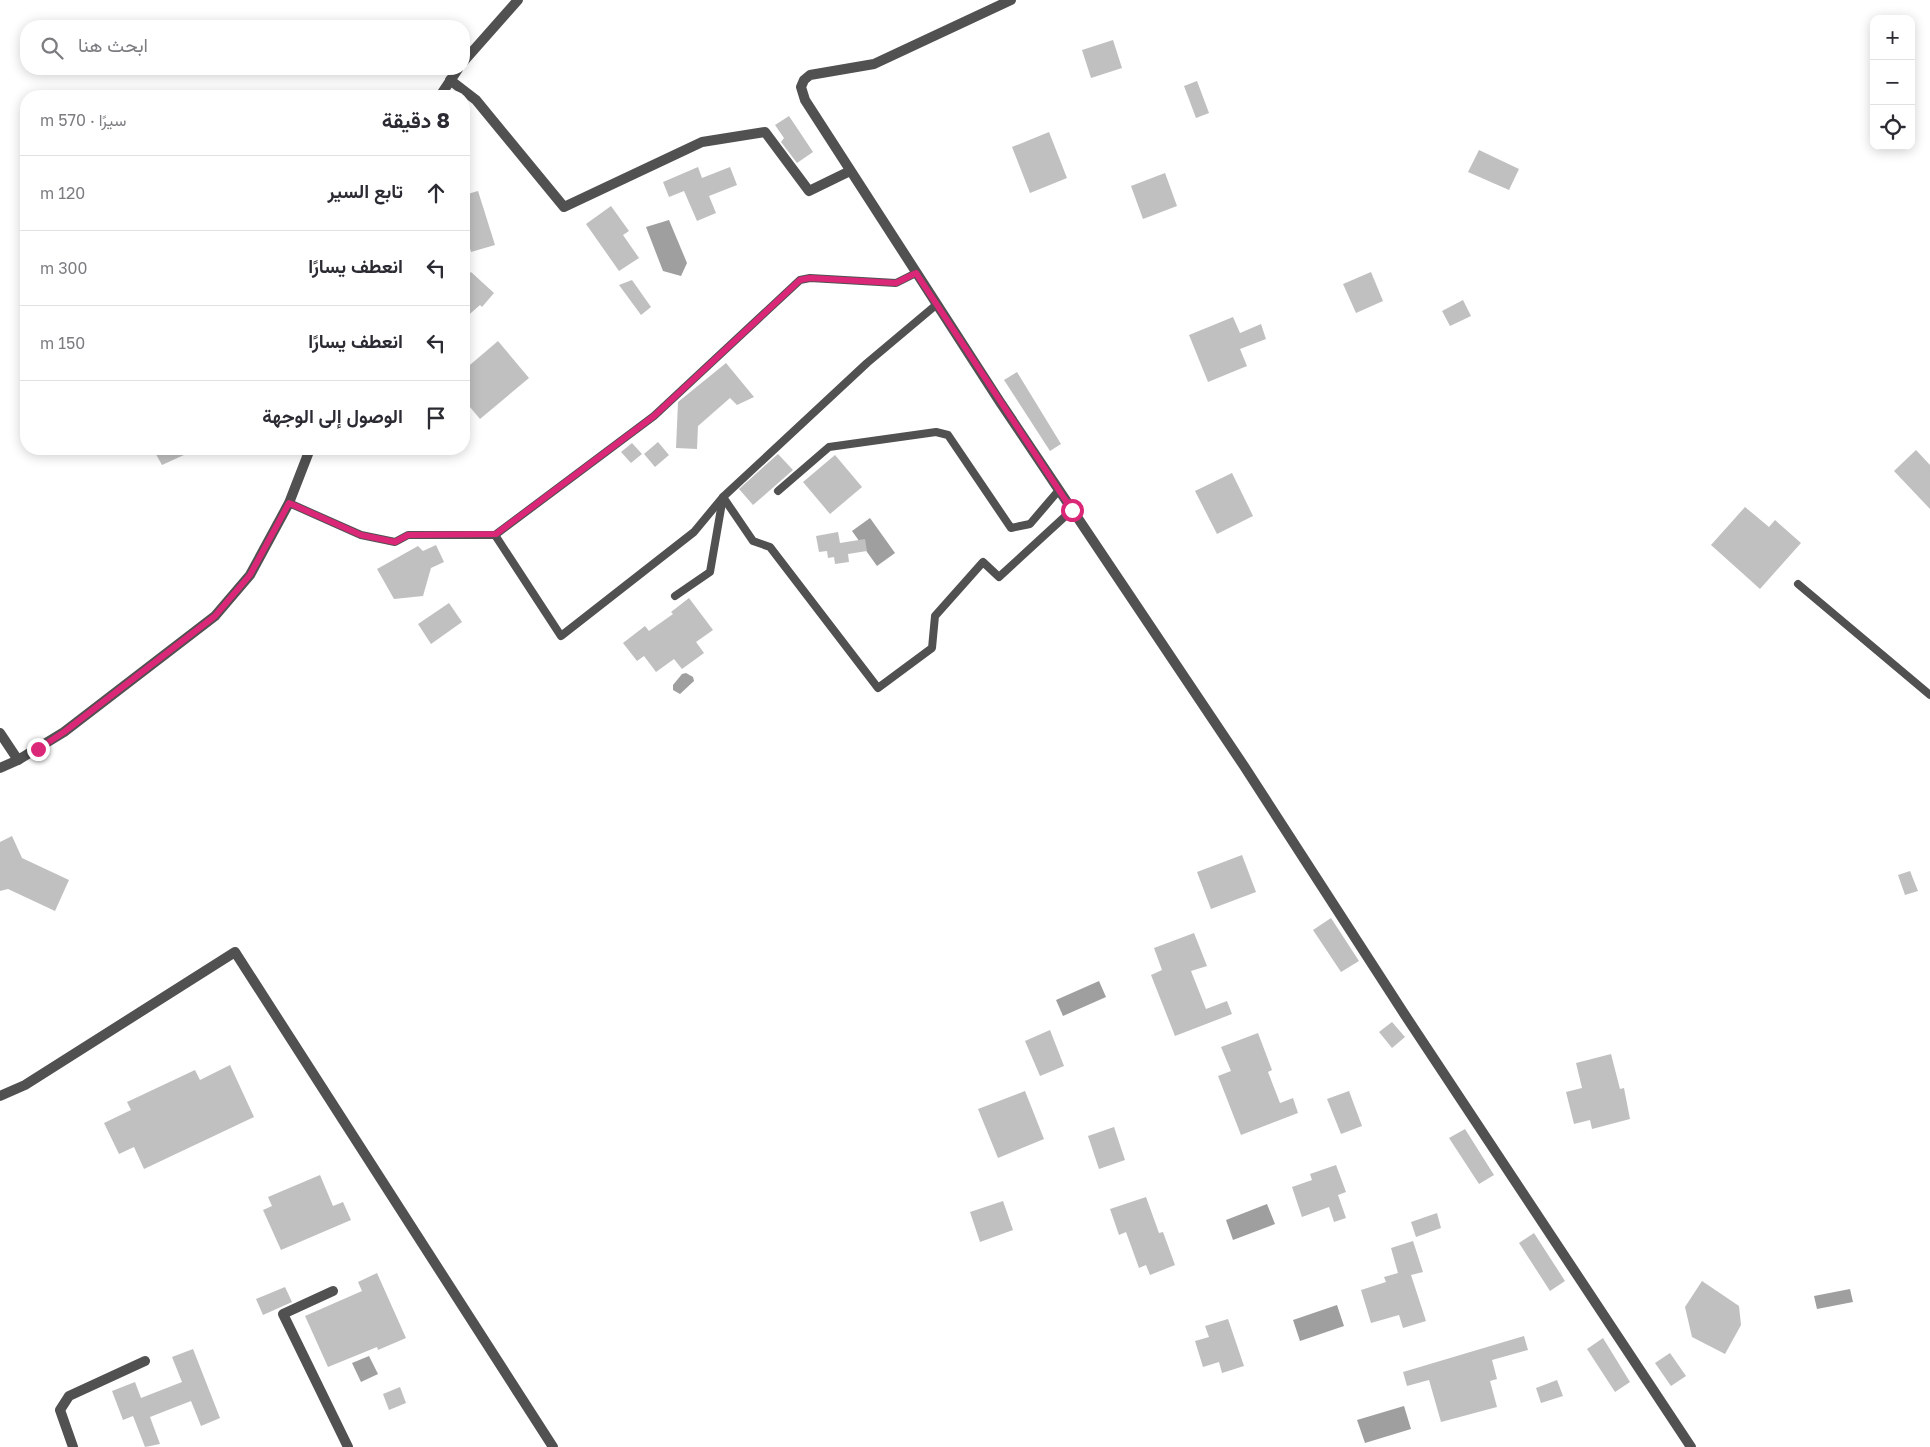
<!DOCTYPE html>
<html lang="ar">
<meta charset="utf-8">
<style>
body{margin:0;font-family:"Golos Text",Vazirmatn,sans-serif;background:#f7f7f7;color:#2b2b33;direction:rtl}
.controls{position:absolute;right:15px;top:15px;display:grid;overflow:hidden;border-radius:10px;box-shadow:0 2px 12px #0003}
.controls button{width:45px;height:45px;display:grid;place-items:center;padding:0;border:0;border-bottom:1px solid #e1e1e2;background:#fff;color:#2b2b33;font:25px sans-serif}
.stop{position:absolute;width:15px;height:15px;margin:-11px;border:4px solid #db2777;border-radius:50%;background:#fff}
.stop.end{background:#db2777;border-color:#fff;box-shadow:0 1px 5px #0008}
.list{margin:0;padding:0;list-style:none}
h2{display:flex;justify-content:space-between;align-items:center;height:65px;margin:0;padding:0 20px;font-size:21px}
h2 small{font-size:16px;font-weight:400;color:#7c7c81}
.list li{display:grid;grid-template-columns:32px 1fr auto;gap:15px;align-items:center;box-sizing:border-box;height:75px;padding:0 20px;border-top:1px solid #e1e1e2}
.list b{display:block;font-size:19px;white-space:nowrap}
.list em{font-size:16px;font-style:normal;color:#7c7c81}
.icon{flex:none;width:28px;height:28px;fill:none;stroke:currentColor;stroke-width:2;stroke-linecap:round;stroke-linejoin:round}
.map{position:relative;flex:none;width:1930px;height:1447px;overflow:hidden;direction:ltr}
.search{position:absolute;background:#fff;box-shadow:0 2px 12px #0003;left:20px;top:20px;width:450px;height:55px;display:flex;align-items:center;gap:12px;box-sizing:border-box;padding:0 18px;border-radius:20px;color:#7c7c81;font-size:19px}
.panel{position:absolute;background:#fff;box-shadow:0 2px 12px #0003;left:20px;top:90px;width:450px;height:365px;border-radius:20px;direction:rtl}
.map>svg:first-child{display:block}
.water{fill:#9f9f9f}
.building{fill:#c0c0c0}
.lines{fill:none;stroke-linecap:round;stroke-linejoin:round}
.service{stroke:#515151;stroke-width:8}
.minor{stroke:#515151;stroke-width:10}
.route{stroke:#db2777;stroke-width:6}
</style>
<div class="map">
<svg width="1930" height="1447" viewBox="0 0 1930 1447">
<rect width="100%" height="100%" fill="#fff"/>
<!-- water -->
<g class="water">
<path d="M 669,220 L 687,263 L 681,276 L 663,271 L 646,227 Z"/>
<path d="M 870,518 L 895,553 L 877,566 L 852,531 Z"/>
<path d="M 686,673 L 693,677 L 694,681 L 680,694 L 673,690 L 673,685 L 682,674 Z"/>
<path d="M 1099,981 L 1106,997 L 1063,1016 L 1056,1000 Z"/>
<path d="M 1267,1204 L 1275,1224 L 1233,1240 L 1226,1220 Z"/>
<path d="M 1850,1289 L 1853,1302 L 1817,1309 L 1814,1296 Z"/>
<path d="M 1337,1305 L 1344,1326 L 1300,1341 L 1293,1320 Z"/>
<path d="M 369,1356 L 378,1374 L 361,1382 L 352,1363 Z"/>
<path d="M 1404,1406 L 1411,1429 L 1365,1443 L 1357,1420 Z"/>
</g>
<!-- building -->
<g class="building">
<path d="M 1113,40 L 1122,68 L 1091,78 L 1082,50 Z"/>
<path d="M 1197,81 L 1209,113 L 1196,118 L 1184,86 Z"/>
<path d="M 789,116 L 813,152 L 797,163 L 781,142 L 784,138 L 775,125 Z"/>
<path d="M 1049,132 L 1067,178 L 1030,193 L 1012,147 Z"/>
<path d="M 1479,150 L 1519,169 L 1509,190 L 1468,172 Z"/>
<path d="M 698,167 L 702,178 L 730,167 L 737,185 L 709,196 L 716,213 L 697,221 L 684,191 L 669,197 L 663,182 Z"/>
<path d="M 1165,173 L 1177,206 L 1143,219 L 1131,186 Z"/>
<path d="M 478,191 L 495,245 L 471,252 L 464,227 L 464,195 Z"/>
<path d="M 611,206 L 629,231 L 623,235 L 639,258 L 619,271 L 586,224 Z"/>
<path d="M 471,272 L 494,293 L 482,307 L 480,305 L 464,319 L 464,280 Z"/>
<path d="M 1371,272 L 1383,301 L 1356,313 L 1343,284 Z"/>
<path d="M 632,280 L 651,307 L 641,315 L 619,285 Z"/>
<path d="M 1463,300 L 1471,316 L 1450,326 L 1442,311 Z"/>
<path d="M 1233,317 L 1240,333 L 1261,324 L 1266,339 L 1240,349 L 1247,366 L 1208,382 L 1189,335 Z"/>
<path d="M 498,341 L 529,378 L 480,419 L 464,400 L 464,370 Z"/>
<path d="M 726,363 L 754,397 L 737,405 L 730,398 L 698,426 L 697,449 L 676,448 L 678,402 Z"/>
<path d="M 1017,372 L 1061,444 L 1050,451 L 1004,380 Z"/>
<path d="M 658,442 L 669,455 L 655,467 L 644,454 Z"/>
<path d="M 632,443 L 642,454 L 631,463 L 621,452 Z"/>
<path d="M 153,449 L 197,449 L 162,465 Z"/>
<path d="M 1916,450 L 1930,465 L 1930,509 L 1894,471 Z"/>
<path d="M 778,454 L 793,470 L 753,505 L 739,489 Z"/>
<path d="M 835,455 L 862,487 L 830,514 L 803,482 Z"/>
<path d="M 1232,473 L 1253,516 L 1217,534 L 1195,491 Z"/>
<path d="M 1745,507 L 1769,527 L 1775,520 L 1801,543 L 1760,589 L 1711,545 Z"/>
<path d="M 838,532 L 840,543 L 865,539 L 867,551 L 848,554 L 849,562 L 835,564 L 834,557 L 828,558 L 827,551 L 819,552 L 816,536 Z"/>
<path d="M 436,545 L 444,562 L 431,568 L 423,596 L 394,599 L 377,569 L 418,546 L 423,551 Z"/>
<path d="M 689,598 L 713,630 L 696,642 L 704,653 L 682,669 L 674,659 L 656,672 L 644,656 L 637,661 L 623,643 L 645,626 L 649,631 L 673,614 L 671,612 Z"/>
<path d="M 449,603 L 462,622 L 431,644 L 418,624 Z"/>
<path d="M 12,836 L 22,858 L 69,880 L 55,911 L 8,889 L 0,891 L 0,842 Z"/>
<path d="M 1242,855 L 1256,892 L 1211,909 L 1197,872 Z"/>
<path d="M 1910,871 L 1918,891 L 1905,895 L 1898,875 Z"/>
<path d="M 1331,918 L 1359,961 L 1341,972 L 1313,930 Z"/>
<path d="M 1194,933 L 1207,966 L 1191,971 L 1206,1009 L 1227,1001 L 1232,1014 L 1175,1036 L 1151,975 L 1162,970 L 1154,948 Z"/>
<path d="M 1392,1022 L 1405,1037 L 1392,1048 L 1379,1032 Z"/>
<path d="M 1050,1030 L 1064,1066 L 1040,1076 L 1025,1041 Z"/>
<path d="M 1258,1033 L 1272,1070 L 1268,1072 L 1280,1103 L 1293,1098 L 1298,1113 L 1241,1135 L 1218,1076 L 1231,1071 L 1221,1047 Z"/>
<path d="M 1611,1054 L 1620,1089 L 1624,1088 L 1630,1119 L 1592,1129 L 1590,1120 L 1574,1124 L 1566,1092 L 1582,1088 L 1576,1063 Z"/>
<path d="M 230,1065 L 254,1117 L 144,1169 L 134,1147 L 119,1154 L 104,1123 L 131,1110 L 127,1102 L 195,1070 L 200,1080 Z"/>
<path d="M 1025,1091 L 1044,1139 L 998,1158 L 978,1109 Z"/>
<path d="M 1349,1091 L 1362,1126 L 1341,1134 L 1327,1099 Z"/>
<path d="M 1114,1127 L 1125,1160 L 1099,1169 L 1088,1136 Z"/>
<path d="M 1465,1129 L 1494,1175 L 1479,1184 L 1449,1138 Z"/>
<path d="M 1336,1165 L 1346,1192 L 1338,1195 L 1346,1218 L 1334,1222 L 1329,1207 L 1302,1217 L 1292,1187 L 1312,1180 L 1310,1174 Z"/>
<path d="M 320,1175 L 333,1206 L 343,1202 L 351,1220 L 281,1250 L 263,1210 L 272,1206 L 268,1197 Z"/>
<path d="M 1146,1197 L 1159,1233 L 1163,1232 L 1175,1265 L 1150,1275 L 1146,1265 L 1139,1268 L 1126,1232 L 1119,1235 L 1110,1209 Z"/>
<path d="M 1003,1201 L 1013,1230 L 980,1242 L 970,1212 Z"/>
<path d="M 1437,1213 L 1441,1228 L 1416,1237 L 1411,1222 Z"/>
<path d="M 1534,1233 L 1565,1281 L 1550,1291 L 1519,1243 Z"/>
<path d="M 1413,1241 L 1423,1272 L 1411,1275 L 1426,1321 L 1403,1328 L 1399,1315 L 1371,1323 L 1361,1290 L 1386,1282 L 1384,1277 L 1398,1273 L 1391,1248 Z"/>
<path d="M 377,1273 L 406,1338 L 378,1350 L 377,1347 L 328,1367 L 305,1316 L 362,1291 L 358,1282 Z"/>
<path d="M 1702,1281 L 1739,1306 L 1741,1325 L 1725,1354 L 1692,1337 L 1685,1307 Z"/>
<path d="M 285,1287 L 292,1302 L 263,1315 L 256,1299 Z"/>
<path d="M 1228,1319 L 1244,1366 L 1222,1373 L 1219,1362 L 1203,1367 L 1195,1341 L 1209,1337 L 1205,1326 Z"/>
<path d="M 1524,1336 L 1528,1350 L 1492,1360 L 1497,1379 L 1490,1381 L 1497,1407 L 1441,1422 L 1429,1380 L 1407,1386 L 1403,1372 Z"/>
<path d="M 1603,1338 L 1630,1382 L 1615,1392 L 1587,1349 Z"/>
<path d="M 193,1349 L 220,1418 L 201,1426 L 191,1401 L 150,1417 L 160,1444 L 145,1447 L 133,1416 L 123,1420 L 112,1391 L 135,1382 L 141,1398 L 182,1382 L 172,1357 Z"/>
<path d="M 1670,1353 L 1686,1376 L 1671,1386 L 1655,1363 Z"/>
<path d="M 1557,1380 L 1563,1396 L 1541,1403 L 1536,1388 Z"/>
<path d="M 400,1387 L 406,1403 L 389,1410 L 383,1394 Z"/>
</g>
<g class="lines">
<!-- service -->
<g class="service">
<path d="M 916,273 L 896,283 L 810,278 L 800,280 L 654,416 L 495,535 L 561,636 L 694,532 L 723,497 L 753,541 L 770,547 L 878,688 L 932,648 L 935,616 L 983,562 L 999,577 L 1072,510"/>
<path d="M 778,491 L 829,447 L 936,432 L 948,435 L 1011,528 L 1030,524 L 1059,490"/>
<path d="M 289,503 L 361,535 L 395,542 L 408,535 L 495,535"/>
<path d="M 1798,584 L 1930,695"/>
<path d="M 675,596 L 710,572 L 723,497 L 867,363 L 936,305"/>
</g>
<!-- minor -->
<g class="minor">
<path d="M 1011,0 L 874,64 L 810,75 L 804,80 L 801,87 L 805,100 L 1000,402 L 1244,766 L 1405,1015 L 1691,1447"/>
<path d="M 464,61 L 518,0"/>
<path d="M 450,80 L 476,100 L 564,207 L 702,142 L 765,132 L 809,191 L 850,171"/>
<path d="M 440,96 L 458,69"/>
<path d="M 0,733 L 18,760 L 64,732 L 215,616 L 250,575 L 289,503 L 310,449"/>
<path d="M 0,768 L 18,760"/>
<path d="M 0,1096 L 25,1085 L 235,952 L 553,1447"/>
<path d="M 333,1291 L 283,1314 L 348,1447"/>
<path d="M 73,1447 L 60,1410 L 69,1396 L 145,1361"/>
</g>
</g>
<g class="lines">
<!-- route -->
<path class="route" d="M 38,749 L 64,732 L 215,616 L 250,575 L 289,503 L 361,535 L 395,542 L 408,535 L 496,534 L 654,416 L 800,280 L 810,278 L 896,283 L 916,273 L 1072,510"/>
</g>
</svg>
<div class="controls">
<button>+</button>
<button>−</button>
<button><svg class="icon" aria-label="locate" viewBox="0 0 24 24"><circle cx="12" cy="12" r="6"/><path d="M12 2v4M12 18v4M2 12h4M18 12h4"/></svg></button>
</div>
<div class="stop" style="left:1072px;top:510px"></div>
<div class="stop end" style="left:38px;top:749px"></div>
<div class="search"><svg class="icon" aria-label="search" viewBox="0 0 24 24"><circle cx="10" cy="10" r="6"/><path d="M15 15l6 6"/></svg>ابحث هنا</div>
<section class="panel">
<h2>8 دقيقة<small>سيرًا · 570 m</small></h2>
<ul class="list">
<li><svg class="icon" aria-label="ahead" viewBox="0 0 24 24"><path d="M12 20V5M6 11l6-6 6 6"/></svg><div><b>تابع السير</b></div><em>120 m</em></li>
<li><svg class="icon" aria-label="left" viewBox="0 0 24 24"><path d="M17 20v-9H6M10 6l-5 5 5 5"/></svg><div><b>انعطف يسارًا</b></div><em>300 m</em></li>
<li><svg class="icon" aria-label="left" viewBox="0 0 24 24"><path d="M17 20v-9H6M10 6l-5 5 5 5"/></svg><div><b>انعطف يسارًا</b></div><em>150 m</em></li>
<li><svg class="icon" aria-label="arrive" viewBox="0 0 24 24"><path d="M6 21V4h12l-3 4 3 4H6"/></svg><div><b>الوصول إلى الوجهة</b></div></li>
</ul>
</section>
</div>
